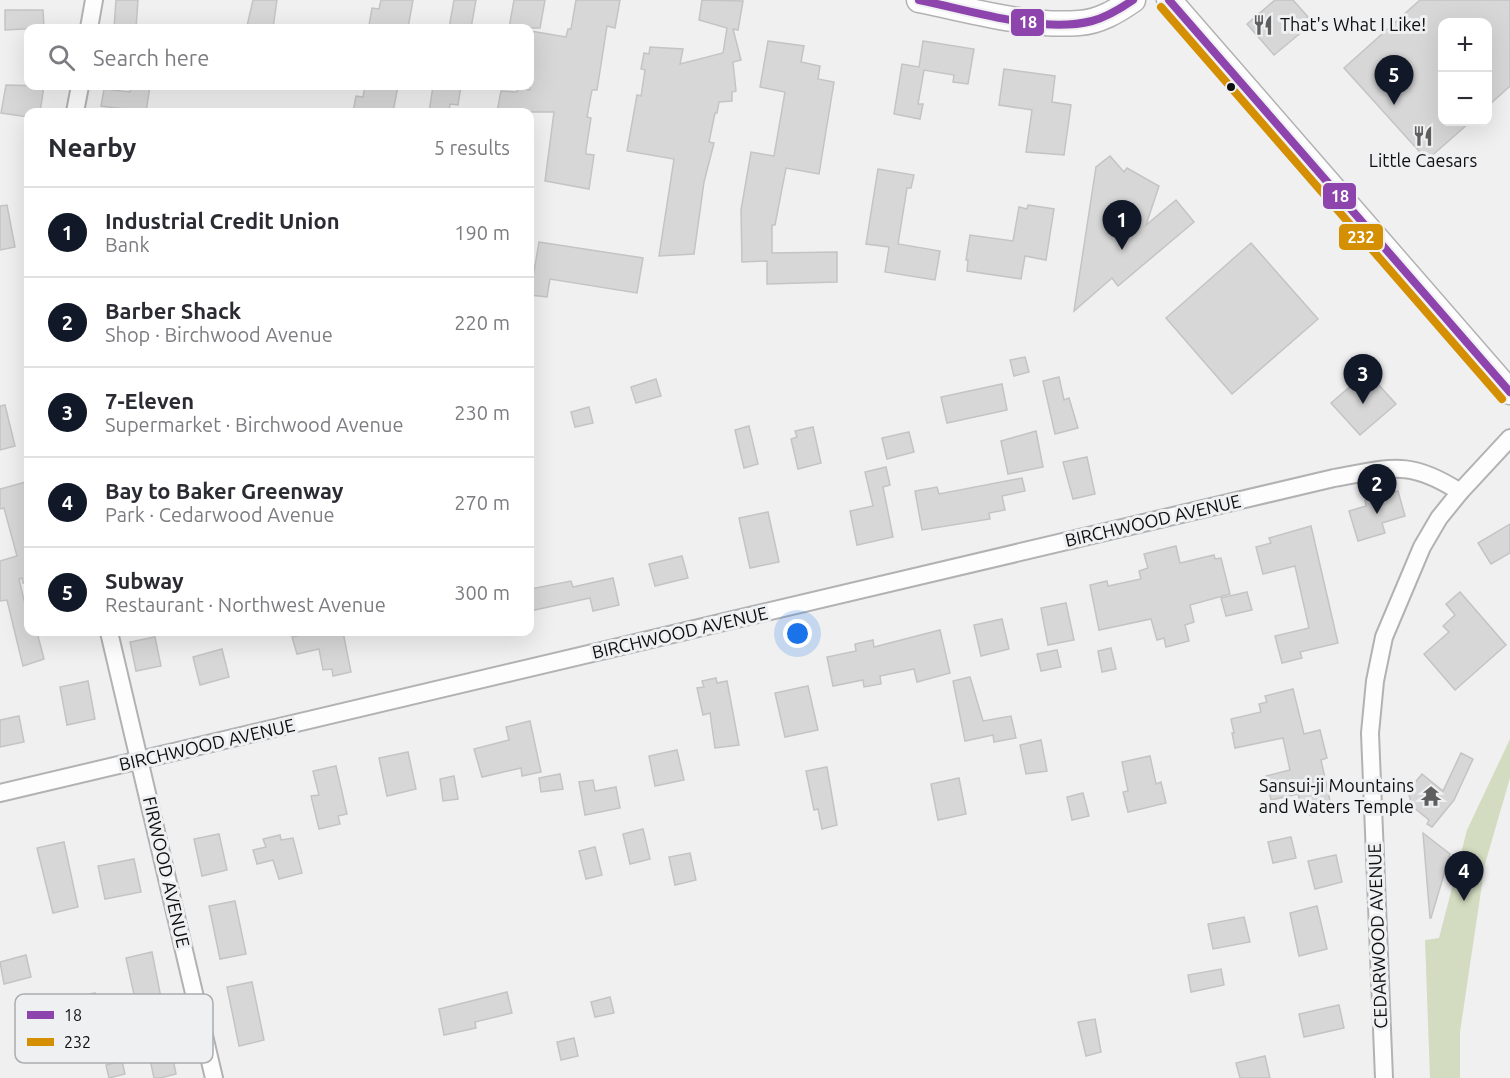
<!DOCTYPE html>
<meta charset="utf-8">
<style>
body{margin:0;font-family:Ubuntu,sans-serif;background:#f2f2f3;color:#2b2b33}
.controls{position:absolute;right:18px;top:18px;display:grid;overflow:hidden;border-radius:12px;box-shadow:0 6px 24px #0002}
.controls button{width:54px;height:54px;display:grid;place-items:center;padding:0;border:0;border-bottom:2px solid #e1e1e2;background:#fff;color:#2b2b33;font:30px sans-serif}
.you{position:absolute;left:798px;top:634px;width:21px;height:21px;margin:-15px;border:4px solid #fff;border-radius:50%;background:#1a73e8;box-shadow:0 0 0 9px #1a73e833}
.badge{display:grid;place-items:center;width:39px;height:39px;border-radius:50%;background:#111827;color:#fff;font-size:20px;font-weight:700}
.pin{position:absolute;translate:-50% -50px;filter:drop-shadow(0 2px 3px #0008)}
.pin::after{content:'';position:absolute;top:32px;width:21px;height:18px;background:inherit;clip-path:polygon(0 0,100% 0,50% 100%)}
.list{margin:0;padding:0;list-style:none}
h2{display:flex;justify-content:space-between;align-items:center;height:78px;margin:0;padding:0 24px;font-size:26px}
h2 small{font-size:20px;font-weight:400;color:#7c7c81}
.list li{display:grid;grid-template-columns:39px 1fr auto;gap:18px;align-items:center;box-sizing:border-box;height:90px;padding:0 24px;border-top:2px solid #e1e1e2}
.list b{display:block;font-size:22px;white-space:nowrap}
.list p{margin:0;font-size:20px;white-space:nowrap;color:#7c7c81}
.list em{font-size:20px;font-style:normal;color:#7c7c81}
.icon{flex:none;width:33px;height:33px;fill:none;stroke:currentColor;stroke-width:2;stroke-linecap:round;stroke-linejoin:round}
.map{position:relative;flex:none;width:1510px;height:1078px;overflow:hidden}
.search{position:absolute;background:#fff;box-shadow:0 6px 24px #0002;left:24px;top:24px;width:510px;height:66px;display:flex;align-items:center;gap:15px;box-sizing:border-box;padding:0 21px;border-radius:12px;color:#7c7c81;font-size:22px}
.panel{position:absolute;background:#fff;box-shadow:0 6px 24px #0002;left:24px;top:108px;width:510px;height:528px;border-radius:12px}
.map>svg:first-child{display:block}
.green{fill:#d3dcc0}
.building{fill:#d7d7d7;stroke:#c4c4c4;stroke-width:1.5}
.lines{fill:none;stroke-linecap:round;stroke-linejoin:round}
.street-casing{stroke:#b2b2b3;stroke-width:20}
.secondary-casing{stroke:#b2b2b3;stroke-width:27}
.street{stroke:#fdfdfd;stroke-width:16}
.secondary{stroke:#fdfdfd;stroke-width:24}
.bus-1-casing{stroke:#eff0f2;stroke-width:12}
.bus-2-casing{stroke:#eff0f2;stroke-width:12}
.bus-1{stroke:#8e44ad;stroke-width:8}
.bus-2{stroke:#d48f02;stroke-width:8}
.bus-dot{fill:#0f0f10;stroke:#eff0f2;stroke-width:2}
.labels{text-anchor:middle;stroke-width:6;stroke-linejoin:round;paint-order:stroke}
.poi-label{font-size:18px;fill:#0f0f10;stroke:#eff0f2;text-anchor:start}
.street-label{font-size:18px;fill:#0f0f10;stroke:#eff0f2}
.key{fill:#eff0f2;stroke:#acacae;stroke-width:1.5}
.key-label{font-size:16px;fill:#0f0f10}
.line-badge{stroke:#eff0f2;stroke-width:2}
.badge-label{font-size:16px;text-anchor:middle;font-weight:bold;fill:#fff}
</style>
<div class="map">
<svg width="1510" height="1078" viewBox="0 0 1510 1078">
<rect width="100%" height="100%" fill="#f0f0f1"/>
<!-- green -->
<path class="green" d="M 1510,739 L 1510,778 L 1485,864 L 1460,1032 L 1460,1078 L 1430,1078 L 1425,940 L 1439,938 L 1467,830 Z"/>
<!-- building -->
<g class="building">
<path d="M 116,0 L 138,0 L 136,28 L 114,28 Z"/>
<path d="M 253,0 L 277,0 L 273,28 L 249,28 L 247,26 Z"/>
<path d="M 381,0 L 413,0 L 408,28 L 377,28 L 369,25 L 372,8 L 379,9 Z"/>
<path d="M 454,0 L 476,0 L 471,28 L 449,28 Z"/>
<path d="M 514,0 L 545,0 L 540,28 L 509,28 Z"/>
<path d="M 576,0 L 620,0 L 615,28 L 607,26 L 597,90 L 592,90 L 587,117 L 591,118 L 586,150 L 586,154 L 594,155 L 589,189 L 545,181 L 554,112 L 497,112 L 501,91 L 517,92 L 518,88 L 530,90 L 530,31 L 566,37 L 568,29 L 571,29 Z"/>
<path d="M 702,0 L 743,1 L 738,30 L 733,29 L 741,60 L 733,62 L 736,91 L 732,92 L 732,101 L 719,102 L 717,113 L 715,113 L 709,142 L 714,143 L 704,182 L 694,254 L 659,256 L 674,159 L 627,151 L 637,95 L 641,96 L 645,70 L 641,69 L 644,53 L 649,54 L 650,47 L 683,49 L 680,64 L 723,53 L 727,28 L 699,20 Z"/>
<path d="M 1275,0 L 1293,0 L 1308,17 L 1304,20 L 1309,26 L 1274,55 L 1247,24 Z"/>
<path d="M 1420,0 L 1510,0 L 1510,86 L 1488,106 L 1488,22 L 1443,22 L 1443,122 L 1470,122 L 1427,160 L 1344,68 Z"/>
<path d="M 5,10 L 43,10 L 44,28 L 5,30 Z"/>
<path d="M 768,41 L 804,46 L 801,62 L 820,66 L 818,79 L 834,82 L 819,174 L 786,168 L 775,225 L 772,225 L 772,253 L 837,252 L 837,282 L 767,284 L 767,261 L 742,262 L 741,210 L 751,152 L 774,156 L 785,92 L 760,87 Z"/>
<path d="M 923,41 L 974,49 L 968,84 L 953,82 L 954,75 L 924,70 L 918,104 L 923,104 L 920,119 L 894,114 L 902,64 L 919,67 Z"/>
<path d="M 1004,69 L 1055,76 L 1052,102 L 1071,105 L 1064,155 L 1026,152 L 1032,110 L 999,105 Z"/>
<path d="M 6,85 L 44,86 L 40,112 L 28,112 L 28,117 L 1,113 Z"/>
<path d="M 131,86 L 150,86 L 146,112 L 101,106 L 104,89 L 130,92 Z"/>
<path d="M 365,86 L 398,86 L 393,112 L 353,112 L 356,96 L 363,97 Z"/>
<path d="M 433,86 L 461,86 L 458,105 L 450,104 L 449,112 L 429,112 Z"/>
<path d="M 1110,156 L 1124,172 L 1127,168 L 1159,186 L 1146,225 L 1176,200 L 1194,222 L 1118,286 L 1112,278 L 1074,311 L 1096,167 Z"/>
<path d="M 878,169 L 914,175 L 911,188 L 907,188 L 898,244 L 940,251 L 935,280 L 885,272 L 889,247 L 866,244 Z"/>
<path d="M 7,205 L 15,247 L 0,250 L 0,206 Z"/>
<path d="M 1028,205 L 1054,209 L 1046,260 L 1025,256 L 1021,279 L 967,271 L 968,260 L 966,260 L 970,235 L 1013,241 L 1019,207 L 1027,209 Z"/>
<path d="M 539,242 L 643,258 L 637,293 L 550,279 L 547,297 L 530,295 Z"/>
<path d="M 1251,243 L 1318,319 L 1232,394 L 1166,318 Z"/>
<path d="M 1025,357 L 1029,372 L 1014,376 L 1010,360 Z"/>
<path d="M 1367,372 L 1396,404 L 1360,435 L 1331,403 Z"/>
<path d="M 1059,377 L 1064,400 L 1069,398 L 1078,428 L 1055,434 L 1043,381 Z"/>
<path d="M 656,379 L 661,396 L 636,403 L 631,387 Z"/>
<path d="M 1002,384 L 1007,410 L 947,423 L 941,397 Z"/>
<path d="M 5,405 L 15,446 L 0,450 L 0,406 Z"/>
<path d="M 589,407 L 593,423 L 575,427 L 571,412 Z"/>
<path d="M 749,426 L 758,464 L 744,468 L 735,430 Z"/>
<path d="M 813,427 L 821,463 L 798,469 L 791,439 L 797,437 L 795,431 Z"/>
<path d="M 1036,431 L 1043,467 L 1008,474 L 1001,441 Z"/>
<path d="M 909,432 L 914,452 L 887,459 L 882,438 Z"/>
<path d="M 1087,457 L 1095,494 L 1073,499 L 1063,462 Z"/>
<path d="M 886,467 L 890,485 L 883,487 L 893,537 L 857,545 L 850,511 L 873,506 L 865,472 Z"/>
<path d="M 1022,478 L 1025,491 L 1002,496 L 1005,510 L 989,513 L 990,519 L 922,530 L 915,491 L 937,487 L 939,494 Z"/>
<path d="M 26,482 L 28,492 L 28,582 L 23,583 L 22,578 L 19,579 L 28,617 L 28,632 L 37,632 L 44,659 L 23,666 L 7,600 L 0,601 L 0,561 L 17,556 L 4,508 L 0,509 L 0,489 Z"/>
<path d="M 1398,491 L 1405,516 L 1382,523 L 1385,533 L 1358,541 L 1349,511 L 1366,506 L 1365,500 Z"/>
<path d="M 768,512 L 779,562 L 750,568 L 739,518 Z"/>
<path d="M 1510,524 L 1510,553 L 1491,564 L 1478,543 Z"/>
<path d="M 1311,526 L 1338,643 L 1300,652 L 1302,658 L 1282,663 L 1275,636 L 1309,628 L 1295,566 L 1263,574 L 1256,547 L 1271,543 L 1269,538 Z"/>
<path d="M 1176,546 L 1180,563 L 1214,555 L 1215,559 L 1221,558 L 1230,594 L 1190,605 L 1194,622 L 1185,625 L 1189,641 L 1166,647 L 1164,638 L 1157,640 L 1151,619 L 1099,630 L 1090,585 L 1107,581 L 1108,586 L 1141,579 L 1139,571 L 1148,568 L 1144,554 Z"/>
<path d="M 682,556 L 688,578 L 655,586 L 649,564 Z"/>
<path d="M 613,578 L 619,605 L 593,611 L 590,598 L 530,611 L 530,589 L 571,581 L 573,587 Z"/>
<path d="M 1247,592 L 1252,610 L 1226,616 L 1221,598 Z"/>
<path d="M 1460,592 L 1506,645 L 1455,690 L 1424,654 L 1449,632 L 1443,626 L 1455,615 L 1446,604 Z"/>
<path d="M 1066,603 L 1074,640 L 1048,645 L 1041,608 Z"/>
<path d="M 1002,619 L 1009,649 L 981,656 L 974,625 Z"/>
<path d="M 940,630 L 950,673 L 917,682 L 914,669 L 880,676 L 881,684 L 864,687 L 863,680 L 833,686 L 827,657 L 856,651 L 855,644 L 873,640 L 874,647 Z"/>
<path d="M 315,632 L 343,632 L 351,672 L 333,676 L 332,669 L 323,670 L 319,649 L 297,654 L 292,637 Z"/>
<path d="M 155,637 L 161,666 L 136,671 L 130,642 Z"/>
<path d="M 1111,648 L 1116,669 L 1102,672 L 1098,651 Z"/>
<path d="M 222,649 L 229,677 L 200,685 L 193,657 Z"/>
<path d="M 1057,650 L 1061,667 L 1041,671 L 1037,654 Z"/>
<path d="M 970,677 L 983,721 L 1011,716 L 1016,738 L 994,742 L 993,735 L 965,741 L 953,681 Z"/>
<path d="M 716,678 L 717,683 L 727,681 L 739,745 L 715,748 L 710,713 L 703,715 L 697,688 L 704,687 L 702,681 Z"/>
<path d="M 88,681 L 95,719 L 67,725 L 60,687 Z"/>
<path d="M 808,686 L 818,730 L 785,737 L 775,693 Z"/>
<path d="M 1293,689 L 1304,734 L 1320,730 L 1327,758 L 1321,760 L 1332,810 L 1310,815 L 1306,800 L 1300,801 L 1298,794 L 1271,800 L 1266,776 L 1290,770 L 1283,738 L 1235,748 L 1232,733 L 1234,733 L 1231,719 L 1261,712 L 1259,704 L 1267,702 L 1265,696 Z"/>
<path d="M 19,716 L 24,742 L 0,747 L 0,720 Z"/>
<path d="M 530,721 L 541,772 L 522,776 L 521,768 L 482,777 L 474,749 L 509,740 L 506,727 Z"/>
<path d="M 1041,740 L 1047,771 L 1026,774 L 1020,745 Z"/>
<path d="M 677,750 L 684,780 L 655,786 L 649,756 Z"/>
<path d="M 408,752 L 416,789 L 387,796 L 379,758 Z"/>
<path d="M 1461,753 L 1473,759 L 1454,800 L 1432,827 L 1427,824 L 1429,820 L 1412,806 L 1408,791 L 1422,774 L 1443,791 Z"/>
<path d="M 1150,756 L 1156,784 L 1161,782 L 1166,803 L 1128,812 L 1123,792 L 1128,791 L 1122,762 Z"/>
<path d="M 336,766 L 347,814 L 338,816 L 340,824 L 319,829 L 311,796 L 319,795 L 313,771 Z"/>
<path d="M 827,767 L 837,825 L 822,829 L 818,809 L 814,810 L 806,771 Z"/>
<path d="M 560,774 L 563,789 L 541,792 L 539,778 Z"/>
<path d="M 454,776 L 458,799 L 443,801 L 440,779 Z"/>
<path d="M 959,778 L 966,814 L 938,820 L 931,784 Z"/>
<path d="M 593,780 L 595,791 L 616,787 L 620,808 L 585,815 L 579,782 Z"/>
<path d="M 1083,793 L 1089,816 L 1072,820 L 1067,797 Z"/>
<path d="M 643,829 L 650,859 L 630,864 L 623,834 Z"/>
<path d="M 1423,833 L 1450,854 L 1431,918 L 1430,918 Z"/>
<path d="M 219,834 L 227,870 L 202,876 L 194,839 Z"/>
<path d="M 280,835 L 281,840 L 293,838 L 302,873 L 279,879 L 273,860 L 257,864 L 253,850 L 266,847 L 263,839 Z"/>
<path d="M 1291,837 L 1296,858 L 1273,863 L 1268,842 Z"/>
<path d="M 64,842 L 78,907 L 53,913 L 37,848 Z"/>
<path d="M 595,847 L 602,875 L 586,879 L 579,851 Z"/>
<path d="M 690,853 L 696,880 L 675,885 L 669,857 Z"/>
<path d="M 1336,855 L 1342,882 L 1315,889 L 1308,861 Z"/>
<path d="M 134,859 L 141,892 L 105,899 L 98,866 Z"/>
<path d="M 235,901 L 246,954 L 220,959 L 209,906 Z"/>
<path d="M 1317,906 L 1327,949 L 1299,956 L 1290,913 Z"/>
<path d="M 1244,917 L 1250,942 L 1213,949 L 1208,924 Z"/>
<path d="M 152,952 L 176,1074 L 160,1078 L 154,1078 L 141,1017 L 101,1026 L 100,1023 L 81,1026 L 76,997 L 95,993 L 97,1007 L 135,999 L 126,958 Z"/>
<path d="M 26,955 L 31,977 L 4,984 L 0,962 Z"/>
<path d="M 1221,969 L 1224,985 L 1191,992 L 1188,975 Z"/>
<path d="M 252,982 L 264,1040 L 239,1046 L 227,987 Z"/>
<path d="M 507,992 L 512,1013 L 475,1022 L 476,1028 L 444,1035 L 439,1009 Z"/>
<path d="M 610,997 L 614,1013 L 595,1017 L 591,1002 Z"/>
<path d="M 1339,1005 L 1344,1028 L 1304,1037 L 1299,1014 Z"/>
<path d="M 1095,1019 L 1101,1052 L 1086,1056 L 1078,1022 Z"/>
<path d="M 574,1038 L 578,1056 L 561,1060 L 557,1042 Z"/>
<path d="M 1265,1056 L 1270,1078 L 1240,1078 L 1236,1063 Z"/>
<path d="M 122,1061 L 125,1074 L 109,1078 L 106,1065 Z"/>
</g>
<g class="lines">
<!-- street casing -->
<g class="street-casing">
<g id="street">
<path d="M 89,28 L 94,0"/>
<path d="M 75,112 L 80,86"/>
<path d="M 109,632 L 214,1078"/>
<path d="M 0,793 L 1334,478 C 1391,468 1409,459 1460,492"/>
<path d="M 1384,1078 L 1370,733 L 1375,681 L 1384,637 L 1422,547 L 1439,518 L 1460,492 L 1510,438"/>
</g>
</g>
<!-- secondary casing -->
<g class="secondary-casing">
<g id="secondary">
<path d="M 919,0 C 970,10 1026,27 1079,23 C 1099,22 1117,11 1133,0"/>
<path d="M 1169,0 L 1510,392"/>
</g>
</g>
<!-- street -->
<use href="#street" class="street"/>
<!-- secondary -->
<use href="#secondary" class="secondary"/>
<!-- bus-1 casing -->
<g class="bus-1-casing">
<g id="bus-1">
<path d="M 919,0 C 969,10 1041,34 1092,21 C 1107,17 1120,9 1133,0"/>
<path d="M 1169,0 L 1510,392"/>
</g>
</g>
<!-- bus-2 casing -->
<g class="bus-2-casing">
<path id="bus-2" d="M 1161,7 L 1502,399"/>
</g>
<!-- bus-1 -->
<use href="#bus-1" class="bus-1"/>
<!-- bus-2 -->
<use href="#bus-2" class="bus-2"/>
</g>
<!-- icons -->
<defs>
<g id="restaurant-bare" transform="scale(1.62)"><path d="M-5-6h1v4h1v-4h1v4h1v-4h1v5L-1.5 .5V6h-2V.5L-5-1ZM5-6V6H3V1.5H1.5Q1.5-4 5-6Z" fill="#5e5e5f" stroke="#eff0f2" stroke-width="2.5" paint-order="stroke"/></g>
<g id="temple-bare" transform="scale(1.62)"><path d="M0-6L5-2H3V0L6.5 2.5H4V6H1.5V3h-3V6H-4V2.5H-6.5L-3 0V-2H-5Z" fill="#5e5e5f" stroke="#eff0f2" stroke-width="2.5" paint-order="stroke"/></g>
</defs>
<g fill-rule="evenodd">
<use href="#restaurant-bare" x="1263" y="25"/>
<use href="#restaurant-bare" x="1423" y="136"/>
<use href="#temple-bare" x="1431" y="796"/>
</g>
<!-- markers -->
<circle class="bus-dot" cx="1231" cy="87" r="5"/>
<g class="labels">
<!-- poi labels -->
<g class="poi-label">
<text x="1280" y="31">That's What I Like!</text>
<text x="1423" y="167" text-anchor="middle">Little Caesars</text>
<text x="1414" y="792" text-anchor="end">Sansui-ji Mountains<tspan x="1414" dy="21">and Waters Temple</tspan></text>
</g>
<!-- street labels -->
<g class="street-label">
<text transform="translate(1153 521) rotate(-13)" y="6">BIRCHWOOD AVENUE</text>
<text transform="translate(680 633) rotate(-13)" y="6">BIRCHWOOD AVENUE</text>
<text transform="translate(207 745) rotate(-13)" y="6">BIRCHWOOD AVENUE</text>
<text transform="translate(166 872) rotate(77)" y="6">FIRWOOD AVENUE</text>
<text transform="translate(1378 936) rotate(-92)" y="6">CEDARWOOD AVENUE</text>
</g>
</g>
<!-- legend -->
<rect x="15" y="994" width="198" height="69" rx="9" class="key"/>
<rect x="27" y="1011" width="27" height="8" fill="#8e44ad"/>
<rect x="27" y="1038" width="27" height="8" fill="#d48f02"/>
<g class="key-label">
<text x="64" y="1021">18</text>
<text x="64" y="1048">232</text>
</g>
<g class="line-badge">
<rect x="1010" y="8" width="35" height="29" rx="6" fill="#8e44ad"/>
<rect x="1322" y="182" width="35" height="28" rx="6" fill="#8e44ad"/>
<rect x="1338" y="223" width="46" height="28" rx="6" fill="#d48f02"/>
</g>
<g class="badge-label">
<text x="1028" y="28">18</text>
<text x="1340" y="202">18</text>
<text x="1361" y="243">232</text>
</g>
</svg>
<div class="controls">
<button>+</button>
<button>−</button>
</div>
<div class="you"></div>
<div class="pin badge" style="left:1122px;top:250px">1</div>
<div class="pin badge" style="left:1377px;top:514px">2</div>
<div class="pin badge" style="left:1363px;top:404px">3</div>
<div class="pin badge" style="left:1464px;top:901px">4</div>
<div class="pin badge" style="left:1394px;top:105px">5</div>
<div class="search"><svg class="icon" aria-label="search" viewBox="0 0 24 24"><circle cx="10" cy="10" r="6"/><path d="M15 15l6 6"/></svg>Search here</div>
<section class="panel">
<h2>Nearby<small>5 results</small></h2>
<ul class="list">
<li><span class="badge">1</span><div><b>Industrial Credit Union</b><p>Bank</p></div><em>190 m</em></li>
<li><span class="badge">2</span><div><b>Barber Shack</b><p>Shop · Birchwood Avenue</p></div><em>220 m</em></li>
<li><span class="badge">3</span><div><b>7-Eleven</b><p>Supermarket · Birchwood Avenue</p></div><em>230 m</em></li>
<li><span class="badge">4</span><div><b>Bay to Baker Greenway</b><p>Park · Cedarwood Avenue</p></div><em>270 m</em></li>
<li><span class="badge">5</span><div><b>Subway</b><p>Restaurant · Northwest Avenue</p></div><em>300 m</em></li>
</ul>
</section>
</div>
